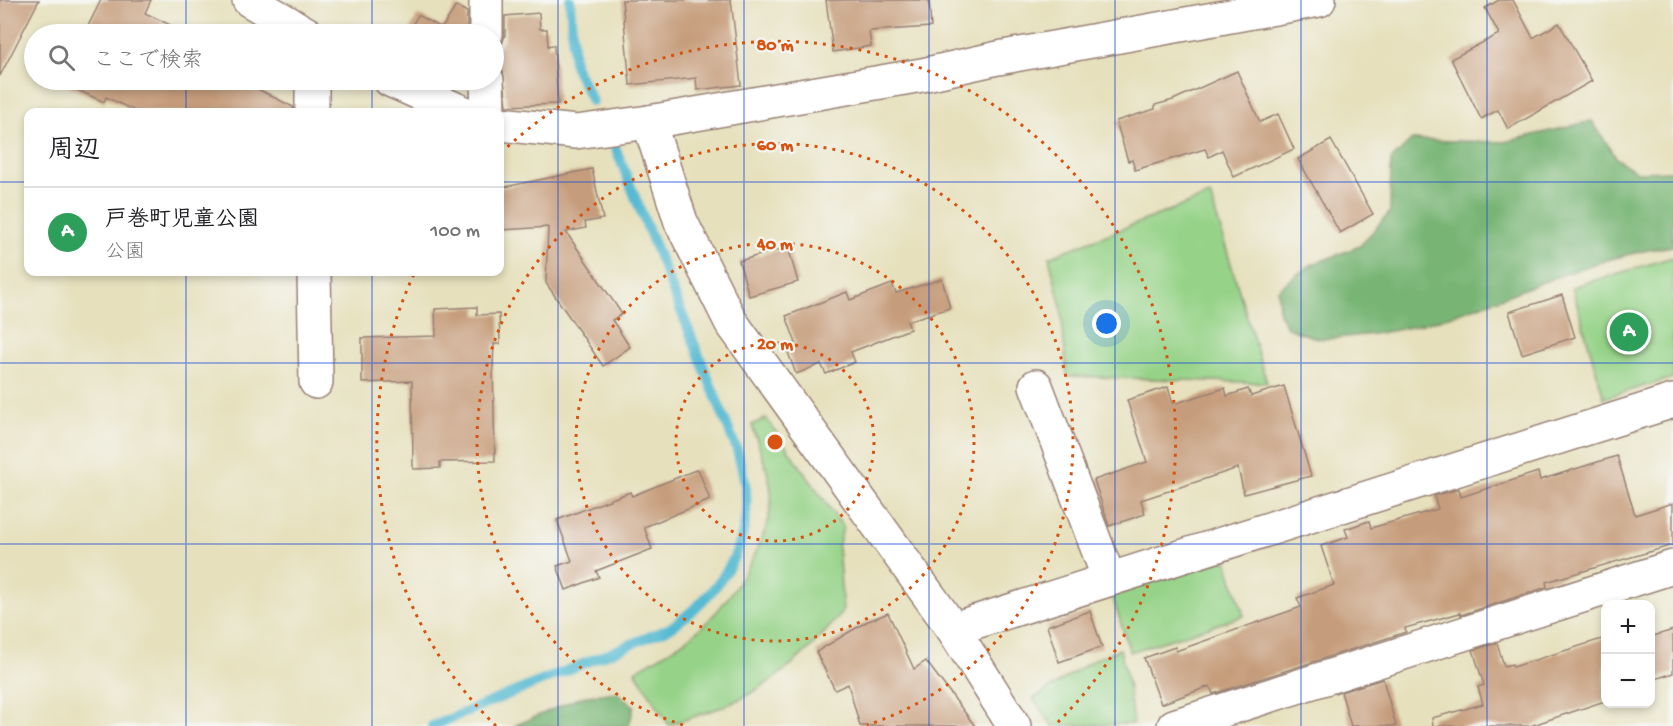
<!DOCTYPE html>
<html lang="ja">
<meta charset="utf-8">
<style>
body{margin:0;font-family:"Gochi Hand","Klee One",sans-serif;background:#f2f2f2;color:#202124}
.controls{position:absolute;right:18px;bottom:18px;display:grid;overflow:hidden;border-radius:12px;box-shadow:0 3px 9px #0003}
.controls button{width:54px;height:54px;display:grid;place-items:center;padding:0;border:0;border-bottom:2px solid #e0e0e0;background:#fff;color:#202124;font:30px sans-serif}
.you{position:absolute;left:1107px;top:324px;width:21px;height:21px;margin:-15px;border:4px solid #fff;border-radius:50%;background:#1a73e8;box-shadow:0 0 0 9px #1a73e833}
.badge{display:grid;place-items:center;width:39px;height:39px;border-radius:50%;background:#1a73e8;color:#fff;font-size:20px;font-weight:700}
.pin{position:absolute;translate:-50% -50%;border:3px solid #fff;box-shadow:0 2px 6px #0006}
.list{margin:0;padding:0;list-style:none}
h2{display:flex;justify-content:space-between;align-items:center;height:78px;margin:0;padding:0 24px;font-size:26px}
h2 small{font-size:20px;font-weight:400;color:#757577}
.list li{display:grid;grid-template-columns:39px 1fr auto;gap:18px;align-items:center;box-sizing:border-box;height:90px;padding:0 24px;border-top:2px solid #e0e0e0}
.list b{display:block;font-size:22px;white-space:nowrap}
.list p{margin:0;font-size:20px;white-space:nowrap;color:#757577}
.list em{font-size:20px;font-style:normal;color:#757577}
.icon{flex:none;width:33px;height:33px;fill:none;stroke:currentColor;stroke-width:2;stroke-linecap:round;stroke-linejoin:round}
.map{position:relative;flex:none;width:1673px;height:726px;overflow:hidden}
.search{position:absolute;background:#fff;box-shadow:0 3px 9px #0003;left:24px;top:24px;width:480px;height:66px;display:flex;align-items:center;gap:15px;box-sizing:border-box;padding:0 21px;border-radius:33px;color:#757577;font-size:22px}
.panel{position:absolute;background:#fff;box-shadow:0 3px 9px #0003;left:24px;top:108px;width:480px;height:168px;border-radius:12px}
.map>svg:first-child{display:block}
.green{fill:#96d388;stroke:#70795a;stroke-width:1.5}
.forest{fill:#78b574;stroke:#616a50;stroke-width:1.5}
.lines{fill:none;stroke-linecap:round;stroke-linejoin:round}
.stream{stroke:#54bad2;stroke-width:10}
.building{fill:#c69d7c}
.minor-casing{stroke:#988074;stroke-width:36}
.minor{stroke:#fff;stroke-width:33}
.grid{fill:none;stroke:#1d4ed8;stroke-width:1.5;stroke-opacity:0.55}
.ring{fill:none;stroke:#d8530f;stroke-width:3;stroke-dasharray:3 6}
.centre{fill:#d8530f;stroke:#f6f6f2;stroke-width:3}
.ring-label{font-size:18px;text-anchor:middle;font-weight:bold;fill:#d8530f;stroke:#f6f6f2;stroke-width:4.5;stroke-linejoin:round;paint-order:stroke}
</style>
<div class="map">
<svg width="1673" height="726" viewBox="0 0 1673 726">
<rect width="100%" height="100%" fill="#f6f6f2"/>
<filter id="ink" filterUnits="userSpaceOnUse"><feTurbulence type="fractalNoise" baseFrequency=".0167" numOctaves="2"/><feDisplacementMap in="SourceGraphic" scale="12" xChannelSelector="R" yChannelSelector="G"/><feConvolveMatrix kernelMatrix="1 2 1 2 8 2 1 2 1" color-interpolation-filters="sRGB"/></filter>
<filter id="wash" filterUnits="userSpaceOnUse"><feTurbulence type="fractalNoise" baseFrequency=".008" numOctaves="4" result="noise"/><feDisplacementMap in="SourceGraphic" scale="24" xChannelSelector="R" yChannelSelector="G"/><feGaussianBlur stdDeviation="1.35" result="paint"/><feColorMatrix in="noise" values="0 0 0 0 0 0 0 0 0 0 0 0 0 0 0 0 0 1.4 0 .05"/><feComposite in="paint" operator="in"/></filter>
<g filter="url(#wash)">
<rect width="100%" height="100%" fill="#e6e0bc"/>
<!-- green -->
<g class="green">
<path d="M 1210,195 L 1267,383 L 1067,376 L 1061,307 L 1049,257 Z"/>
<path d="M 1673,257 L 1673,378 L 1604,398 L 1572,287 Z"/>
<path d="M 766,418 L 843,527 L 838,547 L 843,611 C 814,647 777,682 734,702 C 714,711 691,717 669,725 L 635,671 C 658,657 684,644 704,625 C 734,596 774,535 771,492 C 769,470 758,446 752,425 Z"/>
<path d="M 1226,559 L 1244,616 L 1130,652 L 1112,595 Z"/>
<path d="M 1120,649 L 1128,683 L 1133,724 L 1053,726 L 1033,699 L 1095,659 Z"/>
</g>
<!-- forest -->
<g class="forest">
<path d="M 1592,121 L 1617,159 L 1637,172 L 1673,171 L 1673,246 C 1562,260 1465,328 1354,336 C 1343,337 1329,340 1318,338 C 1308,336 1298,332 1288,328 L 1279,314 L 1278,290 L 1293,277 L 1311,265 L 1360,246 L 1390,212 L 1391,160 L 1412,140 L 1504,142 Z"/>
<path d="M 616,692 L 634,706 L 629,726 L 514,726 L 581,697 Z"/>
</g>
<g class="lines">
<!-- stream -->
<g class="stream">
<path d="M 570,0 L 574,65 L 592,101"/>
<path d="M 432,726 L 670,628 C 717,595 751,551 746,490 C 745,477 740,463 737,450 L 613,142"/>
</g>
</g>
<g id="blocks">
<!-- building -->
<g class="building">
<path d="M 0,0 L 39,0 L 0,76 Z"/>
<path d="M 101,0 L 151,0 L 145,13 L 189,34 L 84,34 Z"/>
<path d="M 622,0 L 731,0 L 741,85 L 697,90 L 696,78 L 630,85 Z"/>
<path d="M 826,0 L 929,0 L 931,27 L 869,31 L 871,46 L 833,52 Z"/>
<path d="M 1499,0 L 1513,0 L 1533,38 L 1559,23 L 1592,81 L 1508,129 L 1498,110 L 1481,119 L 1451,59 L 1499,34 L 1485,8 Z"/>
<path d="M 456,6 L 467,12 L 467,34 L 407,34 L 418,15 L 442,28 Z"/>
<path d="M 539,13 L 540,29 L 547,29 L 548,46 L 554,45 L 558,104 L 507,106 L 503,71 L 494,63 L 494,51 L 502,44 L 505,35 L 505,16 Z"/>
<path d="M 1237,71 L 1260,122 L 1278,114 L 1294,149 L 1234,177 L 1222,150 L 1209,157 L 1205,149 L 1135,170 L 1132,160 L 1128,161 L 1116,121 L 1155,109 L 1155,105 L 1173,100 Z"/>
<path d="M 63,80 L 240,80 L 293,107 L 293,112 L 137,112 L 106,97 L 104,102 L 62,83 Z"/>
<path d="M 1331,140 L 1373,214 L 1340,233 L 1298,159 Z"/>
<path d="M 592,169 L 603,219 L 585,222 L 586,228 L 566,232 L 622,314 L 612,320 L 630,347 L 603,366 L 546,283 L 548,227 L 500,230 L 500,188 Z"/>
<path d="M 788,247 L 798,282 L 749,296 L 739,261 Z"/>
<path d="M 942,279 L 950,308 L 907,321 L 910,329 L 851,352 L 855,362 L 826,374 L 821,364 L 796,374 L 786,347 L 796,343 L 786,316 L 847,292 L 850,300 L 892,284 L 896,293 Z"/>
<path d="M 1562,295 L 1575,337 L 1522,354 L 1509,312 Z"/>
<path d="M 477,307 L 477,315 L 499,314 L 500,344 L 494,344 L 493,367 L 495,461 L 440,462 L 440,468 L 413,469 L 412,381 L 362,383 L 362,338 L 436,336 L 435,309 Z"/>
<path d="M 1284,386 L 1311,476 L 1244,494 L 1238,468 L 1141,500 L 1145,514 L 1109,526 L 1094,480 L 1147,462 L 1127,400 L 1168,387 L 1173,404 L 1225,388 L 1227,396 L 1248,389 L 1251,396 Z"/>
<path d="M 1617,456 L 1635,515 L 1673,503 L 1673,545 L 1546,582 L 1547,587 L 1461,615 L 1460,613 L 1405,628 L 1406,632 L 1213,694 L 1210,686 L 1161,704 L 1144,658 L 1175,647 L 1176,651 L 1301,607 L 1297,598 L 1334,585 L 1321,546 L 1348,537 L 1345,529 L 1369,521 L 1371,528 L 1438,509 L 1434,496 L 1459,489 L 1461,497 L 1538,472 L 1540,480 Z"/>
<path d="M 698,469 L 710,500 L 644,527 L 652,549 L 596,571 L 599,577 L 566,590 L 557,566 L 572,561 L 557,520 L 630,492 L 632,496 Z"/>
<path d="M 1090,611 L 1102,647 L 1059,662 L 1047,626 Z"/>
<path d="M 888,613 L 914,669 L 926,661 L 975,726 L 860,726 L 848,684 L 835,690 L 816,652 L 866,622 Z"/>
<path d="M 1673,630 L 1673,673 L 1650,681 L 1650,637 Z"/>
<path d="M 1605,638 L 1605,701 L 1530,726 L 1433,726 L 1432,718 L 1483,704 L 1478,687 L 1484,685 L 1473,650 L 1497,643 L 1504,666 L 1512,664 L 1513,667 Z"/>
<path d="M 1383,679 L 1396,726 L 1351,726 L 1341,692 Z"/>
</g>
</g>
</g>
<g filter="url(#ink)">
<use href="#blocks" fill-opacity="0" stroke="#988074" stroke-width="1.5"/>
<g class="lines">
<!-- minor casing -->
<g class="minor-casing">
<g id="minor">
<path d="M 249,0 L 307,34"/>
<path d="M 486,0 L 486,34"/>
<path d="M 312,80 L 312,112"/>
<path d="M 390,80 L 462,112"/>
<path d="M 487,80 L 488,112"/>
<path d="M 649,122 L 681,222 L 731,322 L 953,629 L 1014,726"/>
<path d="M 500,124 L 576,132 L 649,122 L 922,75 L 998,58 L 1319,0"/>
<path d="M 314,272 L 316,382"/>
<path d="M 1036,386 L 1109,579"/>
<path d="M 953,629 L 1673,401"/>
<path d="M 1174,726 L 1673,567"/>
</g>
</g>
<!-- minor -->
<use href="#minor" class="minor"/>
</g>
</g>
<!-- grid -->
<path class="grid" d="M 186,0 L 186,34M 372,0 L 372,34M 558,0 L 558,726M 744,0 L 744,726M 929,0 L 929,726M 1115,0 L 1115,726M 1301,0 L 1301,726M 1487,0 L 1487,726M 186,80 L 186,112M 372,80 L 372,112M 0,182 L 28,182M 500,182 L 1673,182M 186,272 L 186,726M 372,272 L 372,726M 0,363 L 1673,363M 0,544 L 1673,544"/>
<!-- distance rings -->
<g class="ring">
<circle cx="775" cy="442" r="99"/>
<circle cx="775" cy="442" r="199"/>
<path d="M683 725A298 298 0 1 1 867 725"/>
<path d="M496 726A398 398 0 0 1 414 274M501 153A398 398 0 0 1 1054 726"/>
</g>
<circle cx="775" cy="442" r="9" class="centre"/>
<g class="ring-label">
<text x="775" y="50">80 m</text>
<text x="775" y="150">60 m</text>
<text x="775" y="249">40 m</text>
<text x="775" y="349">20 m</text>
</g>
</svg>
<div class="controls">
<button>+</button>
<button>−</button>
</div>
<div class="you"></div>
<div class="pin badge" style="left:1629px;top:332px;background:#2e9e5b">A</div>
<div class="search"><svg class="icon" aria-label="search" viewBox="0 0 24 24"><circle cx="10" cy="10" r="6"/><path d="M15 15l6 6"/></svg>ここで検索</div>
<section class="panel">
<h2>周辺<small></small></h2>
<ul class="list">
<li><span class="badge" style="background:#2e9e5b">A</span><div><b>戸巻町児童公園</b><p>公園</p></div><em>100 m</em></li>
</ul>
</section>
</div>
